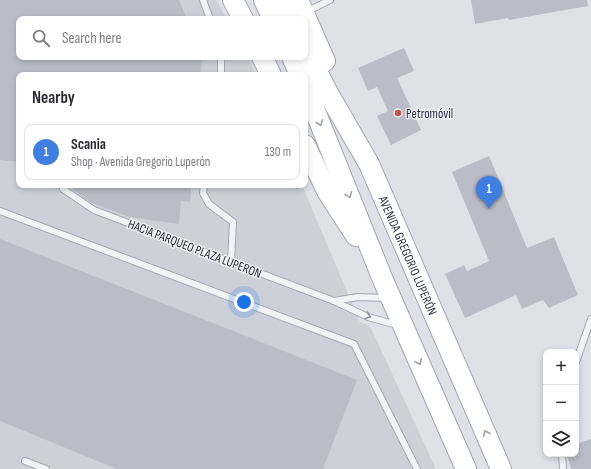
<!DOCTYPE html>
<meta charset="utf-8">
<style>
body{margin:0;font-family:"Sofia Sans Condensed",sans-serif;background:#f2f2f3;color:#2b2b33}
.controls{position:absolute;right:12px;bottom:12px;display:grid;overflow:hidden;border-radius:8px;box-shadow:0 2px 6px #0003}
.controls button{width:36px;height:36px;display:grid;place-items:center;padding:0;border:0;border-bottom:1px solid #e1e1e2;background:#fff;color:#2b2b33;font:20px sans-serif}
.you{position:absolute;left:244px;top:302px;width:14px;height:14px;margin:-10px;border:3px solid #fff;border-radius:50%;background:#1a73e8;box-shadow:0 0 0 6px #1a73e833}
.badge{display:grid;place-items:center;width:26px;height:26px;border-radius:50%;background:#b45309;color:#fff;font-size:13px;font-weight:700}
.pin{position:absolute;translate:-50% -33px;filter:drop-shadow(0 1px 2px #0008)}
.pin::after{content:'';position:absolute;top:21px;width:14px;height:12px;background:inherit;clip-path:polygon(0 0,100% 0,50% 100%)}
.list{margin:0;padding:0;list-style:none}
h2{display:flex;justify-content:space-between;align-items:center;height:52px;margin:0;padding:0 16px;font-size:17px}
h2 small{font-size:13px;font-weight:400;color:#7c7c81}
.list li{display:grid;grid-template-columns:26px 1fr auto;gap:12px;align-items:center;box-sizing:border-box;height:56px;margin:0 8px 8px;padding:0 8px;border:1px solid #e1e1e2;border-radius:8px}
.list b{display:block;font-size:15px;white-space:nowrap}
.list p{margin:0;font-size:13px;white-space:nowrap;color:#7c7c81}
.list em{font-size:13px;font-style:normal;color:#7c7c81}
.icon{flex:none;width:22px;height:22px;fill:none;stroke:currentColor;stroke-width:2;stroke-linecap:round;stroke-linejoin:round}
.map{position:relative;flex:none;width:591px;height:469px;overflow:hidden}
.search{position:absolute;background:#fff;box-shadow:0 2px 6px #0003;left:16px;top:16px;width:292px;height:44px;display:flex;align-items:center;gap:10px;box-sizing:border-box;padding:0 14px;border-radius:8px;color:#7c7c81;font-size:15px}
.panel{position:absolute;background:#fff;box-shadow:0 2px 6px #0003;left:16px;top:72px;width:292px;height:116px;border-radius:8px}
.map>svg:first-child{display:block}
.built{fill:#ced0d9}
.building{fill:#babcc7}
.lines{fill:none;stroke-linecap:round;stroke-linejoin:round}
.service-casing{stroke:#a5a7b2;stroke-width:8}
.primary-casing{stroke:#a0a3b3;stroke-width:22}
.service{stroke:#f2f3f6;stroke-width:6}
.primary{stroke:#fff;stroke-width:20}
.oneway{stroke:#9fa0a8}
.oneway2{stroke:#8e909a}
.poi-dot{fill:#c5544d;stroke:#eff0f5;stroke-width:1.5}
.labels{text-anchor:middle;stroke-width:3;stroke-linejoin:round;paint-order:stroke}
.poi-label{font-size:13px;fill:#292d3e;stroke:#eff0f5;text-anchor:start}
.street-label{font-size:13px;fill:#292d3e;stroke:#eff0f5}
</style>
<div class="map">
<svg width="591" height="469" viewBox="0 0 591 469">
<rect width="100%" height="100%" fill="#e0e1e8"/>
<!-- built -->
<path class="built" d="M 0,0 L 216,0 L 227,19 L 19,19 L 19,57 L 248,57 L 256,75 L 19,75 L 19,185 L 302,185 L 360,322 L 370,326 L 436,469 L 0,469 Z"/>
<!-- building -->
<g class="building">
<path d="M 0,0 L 179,0 L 187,19 L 19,19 L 19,57 L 202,57 L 201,75 L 19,75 L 19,162 L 0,160 Z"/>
<path d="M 471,0 L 587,0 L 588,6 L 509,20 L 508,18 L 475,24 Z"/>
<path d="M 404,48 L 414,71 L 397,78 L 421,130 L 391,145 L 377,116 L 388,111 L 377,87 L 368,91 L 358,68 Z"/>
<path d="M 489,156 L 527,248 L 554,237 L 578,295 L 549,308 L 543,300 L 522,309 L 516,295 L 465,318 L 445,274 L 464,265 L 467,271 L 489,261 L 452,172 Z"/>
<path d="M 67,185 L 191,185 L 190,202 L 181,201 L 179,224 L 129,217 L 90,202 Z"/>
<path d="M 0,239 L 357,380 L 323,469 L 117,469 L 0,421 Z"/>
<path d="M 591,439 L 591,469 L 571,469 L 567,454 L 576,454 L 576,444 Z"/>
</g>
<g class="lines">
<!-- service casing -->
<g class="service-casing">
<g id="service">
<path d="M 203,0 L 210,19"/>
<path d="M 306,12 L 330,0"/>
<path d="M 221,57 L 221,75"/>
<path d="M 62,185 L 63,189 L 94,210 L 334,301 L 368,317 L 397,325"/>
<path d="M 204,185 L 203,193 L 209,204 L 233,222 L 231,262"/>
<path d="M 0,211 L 354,344 L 417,469"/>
<path d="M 334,301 L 358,297 L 386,298"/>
<path d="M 576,362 L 591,319"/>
<path d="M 562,454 L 563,469"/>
<path d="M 25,461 L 46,469"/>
</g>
</g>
<!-- primary casing -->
<g class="primary-casing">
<g id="primary">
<path d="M 233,0 L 243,19"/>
<path d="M 264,0 L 273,19"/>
<path d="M 281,0 L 291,19"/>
<path d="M 298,0 L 325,61"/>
<path id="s1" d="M 305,48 L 328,93 L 369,164 L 501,469"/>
<path d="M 262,57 L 271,75"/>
<path d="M 292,57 L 300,75"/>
<path d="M 305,86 L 383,280 L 466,469"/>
<path d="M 305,145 L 327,191 L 356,236"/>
</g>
</g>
<!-- service -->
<use href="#service" class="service"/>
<!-- primary -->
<use href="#primary" class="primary"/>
</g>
<!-- one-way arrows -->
<defs><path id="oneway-chevron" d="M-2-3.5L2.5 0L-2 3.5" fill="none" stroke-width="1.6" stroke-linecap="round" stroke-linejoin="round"/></defs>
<g class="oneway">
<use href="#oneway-chevron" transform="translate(320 123) rotate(68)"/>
<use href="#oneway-chevron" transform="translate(349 195) rotate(68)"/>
<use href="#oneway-chevron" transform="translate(419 362) rotate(66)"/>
<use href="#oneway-chevron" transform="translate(486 433) rotate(-113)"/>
</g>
<use class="oneway2" href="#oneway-chevron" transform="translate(368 316) rotate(19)"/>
<!-- markers -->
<circle class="poi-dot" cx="398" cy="113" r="4"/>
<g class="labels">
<!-- poi labels -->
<g class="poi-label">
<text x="406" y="118">Petromóvil</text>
</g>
<!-- street labels -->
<g class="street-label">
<text transform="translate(195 248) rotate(21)" y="5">HACIA PARQUEO PLAZA LUPERON</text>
<text dy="5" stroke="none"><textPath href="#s1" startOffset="232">AVENIDA GREGORIO LUPERÓN</textPath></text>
</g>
</g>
</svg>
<div class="controls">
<button>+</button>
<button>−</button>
<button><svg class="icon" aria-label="layers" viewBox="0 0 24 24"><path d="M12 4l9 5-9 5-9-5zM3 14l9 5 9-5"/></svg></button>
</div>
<div class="you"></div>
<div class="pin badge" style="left:489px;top:209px;background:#3f7fe0">1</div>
<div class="search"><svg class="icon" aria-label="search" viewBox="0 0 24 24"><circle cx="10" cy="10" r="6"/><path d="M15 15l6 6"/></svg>Search here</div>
<section class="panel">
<h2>Nearby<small></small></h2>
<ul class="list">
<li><span class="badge" style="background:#3f7fe0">1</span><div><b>Scania</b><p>Shop · Avenida Gregorio Luperón</p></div><em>130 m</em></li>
</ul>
</section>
</div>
